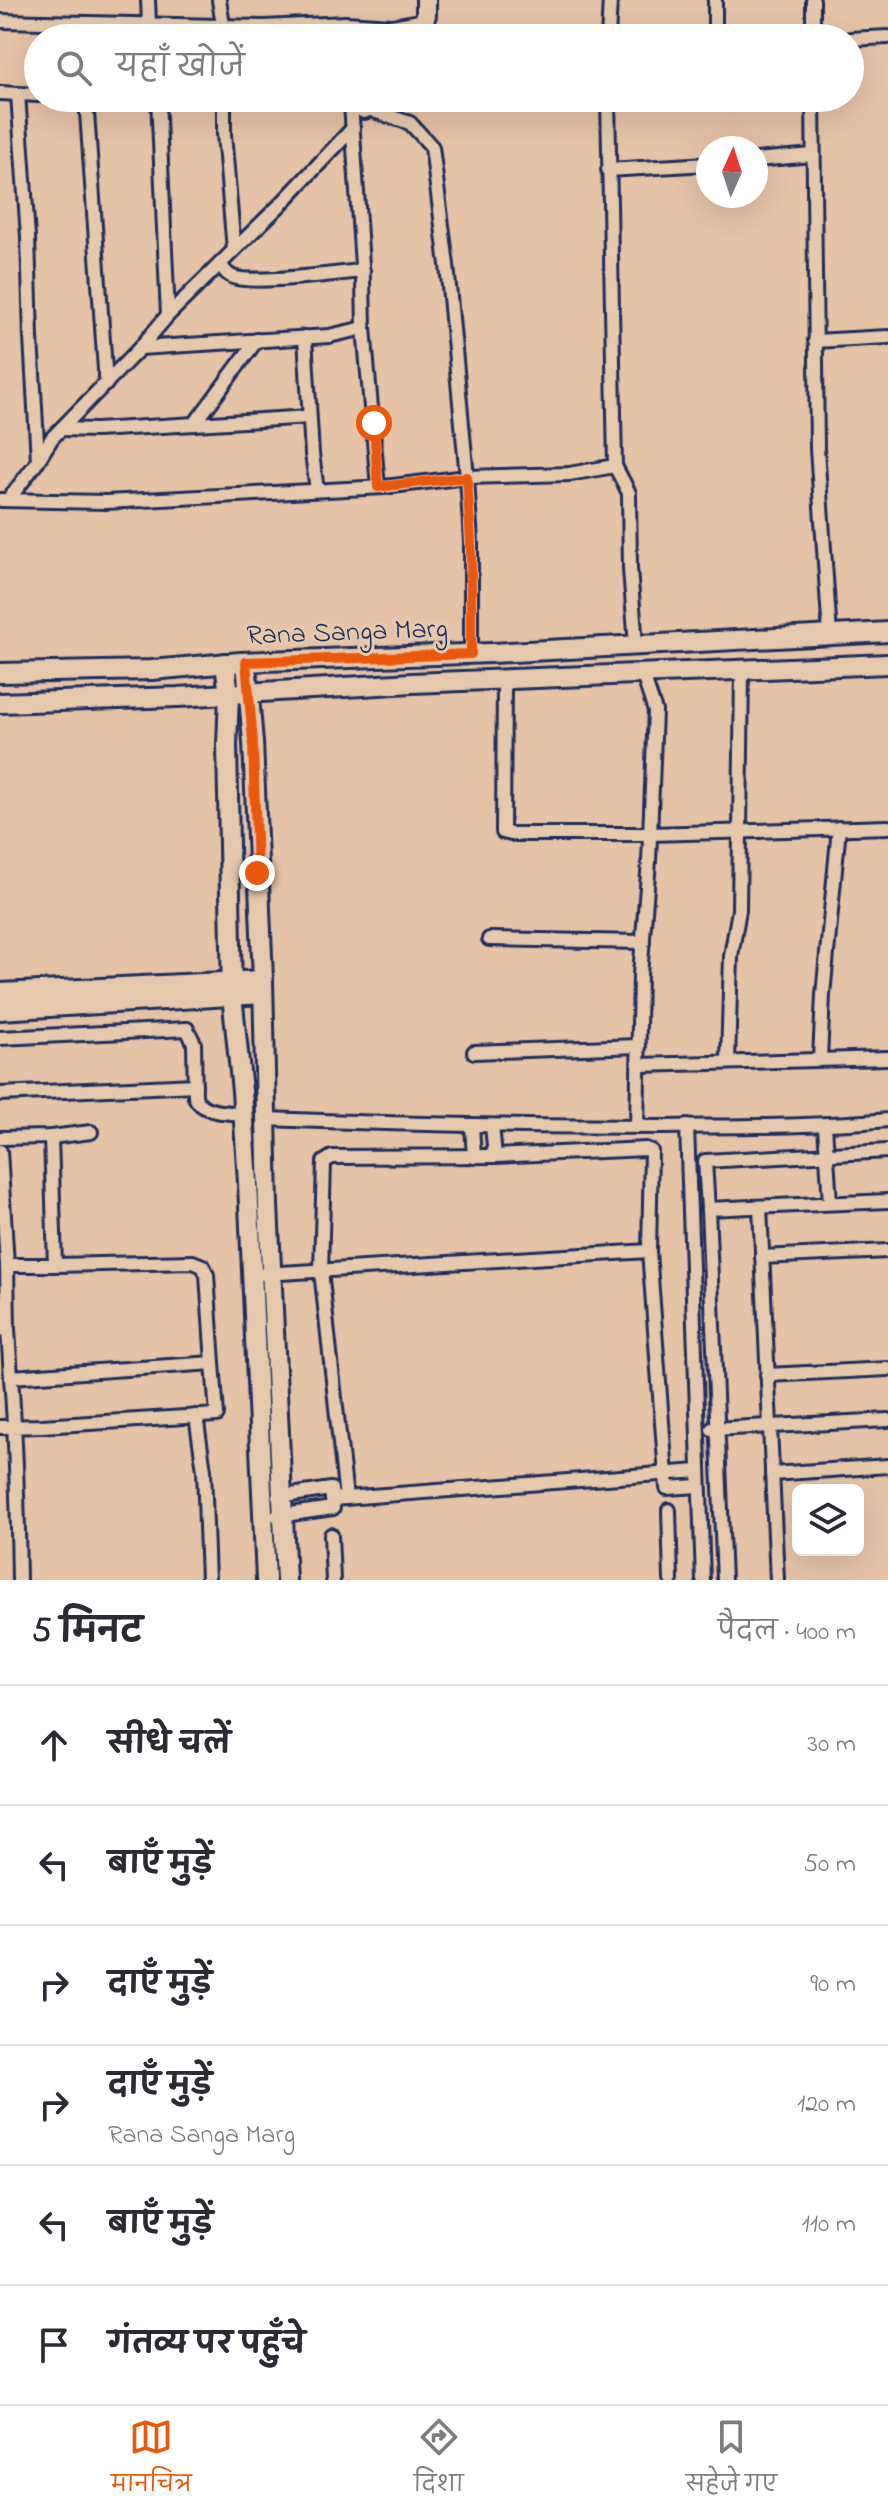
<!DOCTYPE html>
<html lang="hi">
<meta charset="utf-8">
<style>
body{margin:0;font-family:"Indie Flower","Playpen Sans Deva",sans-serif;background:#f2f2f3;color:#2b2b33}
.controls{position:absolute;right:24px;bottom:24px;display:grid;overflow:hidden;border-radius:12px;box-shadow:0 8px 32px #0002}
.controls button{width:72px;height:72px;display:grid;place-items:center;padding:0;border:0;border-bottom:2px solid #e1e1e2;background:#fff;color:#2b2b33;font:40px sans-serif}
.compass{position:absolute;left:696px;top:136px;width:72px;height:72px;border-radius:50%;background:#fff;box-shadow:0 8px 32px #0002;rotate:3deg}
.stop{position:absolute;width:24px;height:24px;margin:-18px;border:6px solid #ea580c;border-radius:50%;background:#fff}
.stop.end{background:#ea580c;border-color:#fff;box-shadow:0 2px 8px #0008}
.list{margin:0;padding:0;list-style:none}
h2{display:flex;justify-content:space-between;align-items:center;height:104px;margin:0;padding:0 32px;font-size:34px}
h2 small{font-size:26px;font-weight:400;color:#7c7c81}
.list li{display:grid;grid-template-columns:52px 1fr auto;gap:24px;align-items:center;box-sizing:border-box;height:120px;padding:0 32px;border-top:2px solid #e1e1e2}
.list b{display:block;font-size:30px;white-space:nowrap}
.list p{margin:0;font-size:26px;white-space:nowrap;color:#7c7c81}
.list em{font-size:26px;font-style:normal;color:#7c7c81}
.icon{flex:none;width:44px;height:44px;fill:none;stroke:currentColor;stroke-width:2;stroke-linecap:round;stroke-linejoin:round}
.map{position:relative;flex:none;width:888px;height:1580px;overflow:hidden}
.search{position:absolute;background:#fff;box-shadow:0 8px 32px #0002;left:24px;right:24px;top:24px;height:88px;display:flex;align-items:center;gap:20px;box-sizing:border-box;padding:0 28px;border-radius:44px;color:#7c7c81;font-size:30px}
.sheet{height:824px;background:#fff}
nav{display:flex;justify-content:space-around;align-items:center;box-sizing:border-box;height:112px;border-top:2px solid #e1e1e2;background:#fff;font-size:22px;color:#7c7c81}
nav a{display:grid;justify-items:center;gap:4px}
nav .on{color:#ea580c}
.map>svg:first-child{display:block}
.lines{fill:none;stroke-linecap:round;stroke-linejoin:round}
.street-casing{stroke:#1b2f5e;stroke-width:18}
.secondary-casing{stroke:#1b2f5e;stroke-width:24}
.street{stroke:#e6c9ad;stroke-width:12}
.secondary{stroke:#e6c9ad;stroke-width:18}
.route{stroke:#ea580c;stroke-width:10}
.labels{text-anchor:middle;stroke-width:6;stroke-linejoin:round;paint-order:stroke}
.street-label{font-size:28px;fill:#1b2f5e;stroke:#e6c9ad}
</style>
<div class="map">
<svg width="888" height="1580" viewBox="0 0 888 1580">
<rect width="100%" height="100%" fill="#e6c2a7"/>
<filter id="ink" filterUnits="userSpaceOnUse"><feTurbulence type="fractalNoise" baseFrequency=".0125" numOctaves="2"/><feDisplacementMap in="SourceGraphic" scale="16" xChannelSelector="R" yChannelSelector="G"/><feConvolveMatrix kernelMatrix="1 2 1 2 8 2 1 2 1" color-interpolation-filters="sRGB"/></filter>
<g filter="url(#ink)">
<g class="lines">
<!-- street casing -->
<g class="street-casing">
<g id="street">
<path d="M 148,0 L 149,24"/>
<path d="M 219,0 L 223,25"/>
<path d="M 715,0 L 715,38"/>
<path d="M 813,0 L 813,38"/>
<path d="M 0,21 L 264,27 L 346,23 L 392,26 L 425,20"/>
<path d="M 608,38 L 610,0"/>
<path d="M 850,39 L 888,37"/>
<path d="M 0,93 L 38,95"/>
<path d="M 18,94 L 28,237 L 31,338 L 38,460"/>
<path d="M 86,98 L 106,384"/>
<path d="M 158,98 L 168,315"/>
<path d="M 224,98 L 224,134 L 234,250"/>
<path d="M 321,98 L 341,100 L 410,123 L 432,147 L 447,265 L 467,477 L 471,542 L 471,654"/>
<path d="M 813,98 L 817,449 L 830,635"/>
<path d="M 351,104 L 363,280 L 364,328 L 378,487"/>
<path d="M 756,160 L 813,155"/>
<path d="M 608,170 L 708,164"/>
<path d="M 221,263 C 223,270 226,274 233,277 C 253,285 337,273 363,271"/>
<path d="M 305,337 L 312,454 L 317,490"/>
<path d="M 815,341 L 888,337"/>
<path d="M 140,348 L 168,315 L 282,203 L 353,128"/>
<path d="M 196,422 L 257,340"/>
<path d="M 61,429 L 96,430 L 309,417"/>
<path d="M 615,466 L 629,493 L 630,569 L 636,645"/>
<path d="M 0,500 L 106,502 L 384,487 L 467,477 L 569,474 L 615,466 L 608,98"/>
<path d="M 8,500 L 35,465 L 52,438 L 140,348 L 329,336 L 364,328"/>
<path d="M 504,680 L 503,832 L 511,834 L 650,834 L 888,827"/>
<path d="M 489,939 L 643,942"/>
<path d="M 0,1038 L 187,1029 L 194,1043 L 195,1097 C 203,1114 227,1112 244,1114"/>
<path d="M 474,1052 L 639,1046"/>
<path d="M 820,1059 L 823,995 L 839,828"/>
<path d="M 728,1062 L 731,956 L 739,910 L 742,671"/>
<path d="M 639,1065 L 888,1058"/>
<path d="M 0,1094 L 195,1085"/>
<path d="M 265,1119 C 397,1124 530,1127 662,1127 C 738,1126 813,1127 888,1120"/>
<path d="M 472,1126 L 474,1157"/>
<path d="M 687,1126 L 703,1580"/>
<path d="M 825,1126 L 830,1203"/>
<path d="M 637,1127 L 640,975 L 649,861 L 655,711 L 643,675"/>
<path d="M 51,1137 L 55,1265 L 193,1262 L 203,1266 L 207,1275 L 213,1363"/>
<path d="M 0,1138 L 51,1137 L 91,1132"/>
<path d="M 0,1151 L 7,1265 L 8,1329 L 0,1329"/>
<path d="M 888,1151 L 705,1161 L 708,1209 L 888,1201"/>
<path d="M 760,1207 L 777,1580"/>
<path d="M 708,1209 L 724,1580"/>
<path d="M 649,1251 L 667,1488 L 699,1486"/>
<path d="M 762,1257 L 888,1251"/>
<path d="M 7,1265 L 55,1265"/>
<path d="M 264,1274 L 649,1251 L 651,1151 L 646,1149 L 495,1156 L 492,1126"/>
<path d="M 8,1329 L 11,1377"/>
<path d="M 767,1375 L 888,1369"/>
<path d="M 196,1416 L 204,1470 L 208,1580"/>
<path d="M 0,1427 L 42,1426 L 217,1415 L 213,1363 L 11,1377 C 16,1445 18,1512 19,1580"/>
<path d="M 712,1429 L 888,1420"/>
<path d="M 772,1474 L 888,1466"/>
<path d="M 346,1498 L 321,1271 L 324,1162 L 332,1157 L 495,1156"/>
<path d="M 332,1499 L 698,1471"/>
<path d="M 669,1510 L 671,1580"/>
<path d="M 277,1516 L 333,1508 L 331,1489 L 278,1497"/>
<path d="M 331,1535 L 333,1580"/>
</g>
</g>
<!-- secondary casing -->
<g class="secondary-casing">
<g id="secondary">
<path d="M 418,38 L 426,15 L 426,0"/>
<path d="M 364,109 L 375,98"/>
<path d="M 246,662 L 253,742 L 263,980 L 268,1205 L 286,1580"/>
<path d="M 225,663 L 229,695 L 227,745 L 232,995 L 242,1091 L 248,1183 L 266,1580"/>
<path d="M 0,673 L 152,670 L 240,662 L 492,653 L 888,632"/>
<path d="M 0,703 L 178,697 L 412,683 L 888,664"/>
<path d="M 0,993 L 263,980"/>
<path d="M 0,1010 L 263,994"/>
</g>
</g>
<!-- street -->
<use href="#street" class="street"/>
<!-- secondary -->
<use href="#secondary" class="secondary"/>
</g>
</g>
<g class="lines" filter="url(#ink)">
<!-- route -->
<path class="route" d="M 257,873 L 253,742 L 246,662 L 471,654 L 471,542 L 467,477 L 378,487 L 374,423"/>
</g>
<g class="labels">
<!-- street labels -->
<g class="street-label">
<text transform="translate(347 630) rotate(-2)" y="10">Rana Sanga Marg</text>
</g>
</g>
</svg>
<div class="controls">
<button><svg class="icon" aria-label="layers" viewBox="0 0 24 24"><path d="M12 4l9 5-9 5-9-5zM3 14l9 5 9-5"/></svg></button>
</div>
<svg class="compass" viewBox="-18 -18 36 36"><path d="M0-13l5 13h-10z" fill="#e53935"/><path d="M0 13l5-13h-10z" fill="#7c7c81"/></svg>
<div class="stop" style="left:374px;top:423px"></div>
<div class="stop end" style="left:257px;top:873px"></div>
<div class="search"><svg class="icon" aria-label="search" viewBox="0 0 24 24"><circle cx="10" cy="10" r="6"/><path d="M15 15l6 6"/></svg>यहाँ खोजें</div>
</div>
<section class="sheet">
<h2>5 मिनट<small>पैदल · 400 m</small></h2>
<ul class="list">
<li><svg class="icon" aria-label="ahead" viewBox="0 0 24 24"><path d="M12 20V5M6 11l6-6 6 6"/></svg><div><b>सीधे चलें</b></div><em>30 m</em></li>
<li><svg class="icon" aria-label="left" viewBox="0 0 24 24"><path d="M17 20v-9H6M10 6l-5 5 5 5"/></svg><div><b>बाएँ मुड़ें</b></div><em>50 m</em></li>
<li><svg class="icon" aria-label="right" viewBox="0 0 24 24"><path d="M7 20v-9h11M14 6l5 5-5 5"/></svg><div><b>दाएँ मुड़ें</b></div><em>90 m</em></li>
<li><svg class="icon" aria-label="right" viewBox="0 0 24 24"><path d="M7 20v-9h11M14 6l5 5-5 5"/></svg><div><b>दाएँ मुड़ें</b><p>Rana Sanga Marg</p></div><em>120 m</em></li>
<li><svg class="icon" aria-label="left" viewBox="0 0 24 24"><path d="M17 20v-9H6M10 6l-5 5 5 5"/></svg><div><b>बाएँ मुड़ें</b></div><em>110 m</em></li>
<li><svg class="icon" aria-label="arrive" viewBox="0 0 24 24"><path d="M6 21V4h12l-3 4 3 4H6"/></svg><div><b>गंतव्य पर पहुँचे</b></div></li>
</ul>
</section>
<nav>
<a class="on"><svg class="icon" aria-label="map" viewBox="0 0 24 24"><path d="M3 6l6-2 6 2 6-2v14l-6 2-6-2-6 2zM9 4v14M15 6v14"/></svg>मानचित्र</a>
<a><svg class="icon" aria-label="directions" viewBox="0 0 24 24"><path d="M12 3l9 9-9 9-9-9zM9 14v-3h6M13 9l2 2-2 2"/></svg>दिशा</a>
<a><svg class="icon" aria-label="saved" viewBox="0 0 24 24"><path d="M7 4h10v16l-5-4-5 4z"/></svg>सहेजे गए</a>
</nav>
